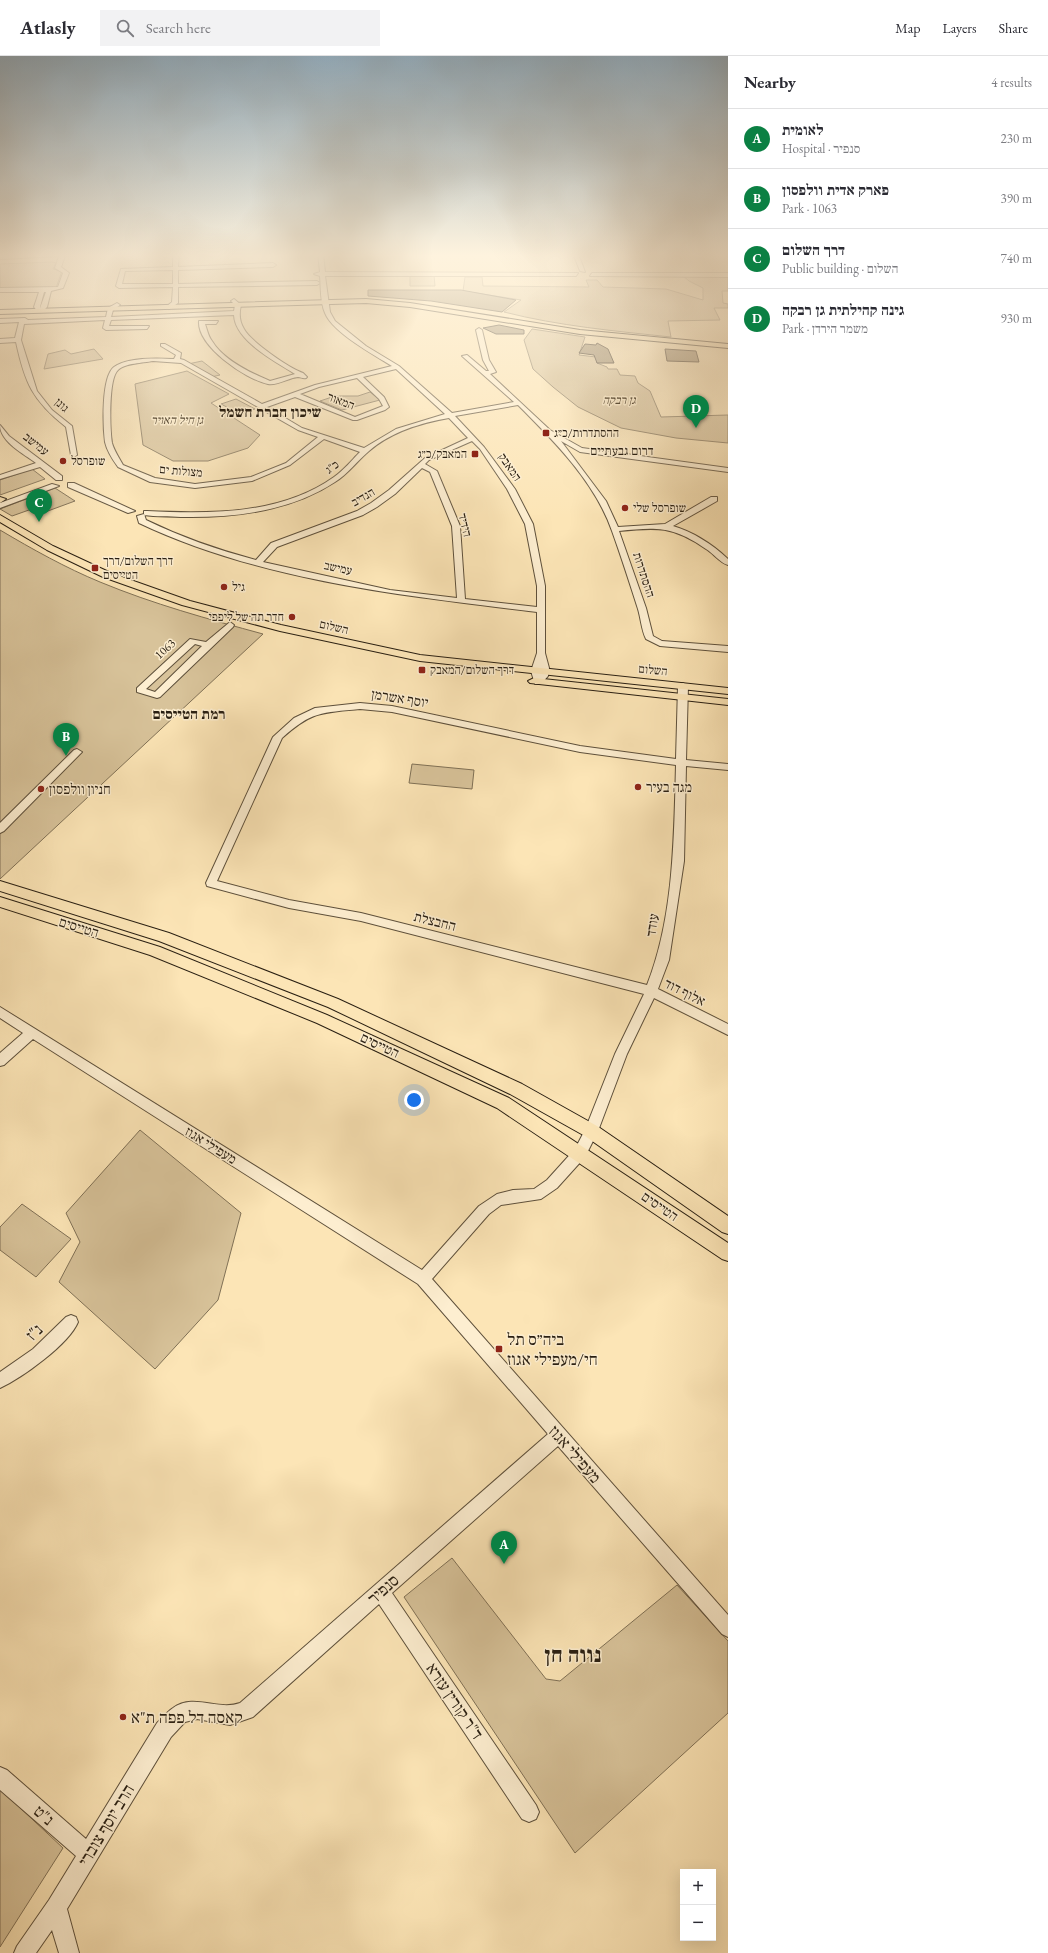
<!DOCTYPE html>
<meta charset="utf-8">
<style>
body{margin:0;font-family:"EB Garamond","Frank Ruhl Libre",serif;background:#f2f2f3;color:#2b2b33}
.controls{position:absolute;right:12px;bottom:12px;display:grid;overflow:hidden;border-radius:0px;box-shadow:0 4px 16px #0002}
.controls button{width:36px;height:36px;display:grid;place-items:center;padding:0;border:0;border-bottom:1px solid #e1e1e2;background:#fff;color:#2b2b33;font:20px sans-serif}
.you{position:absolute;left:414px;top:1044px;width:14px;height:14px;margin:-10px;border:3px solid #fff;border-radius:50%;background:#1a73e8;box-shadow:0 0 0 6px #1a73e833}
.badge{display:grid;place-items:center;width:26px;height:26px;border-radius:50%;background:#0b8043;color:#fff;font-size:13px;font-weight:700}
.pin{position:absolute;translate:-50% -33px;filter:drop-shadow(0 1px 2px #0008)}
.pin::after{content:'';position:absolute;top:21px;width:14px;height:12px;background:inherit;clip-path:polygon(0 0,100% 0,50% 100%)}
.list{margin:0;padding:0;list-style:none}
h2{display:flex;justify-content:space-between;align-items:center;height:52px;margin:0;padding:0 16px;font-size:17px}
h2 small{font-size:13px;font-weight:400;color:#7c7c81}
.list li{display:grid;grid-template-columns:26px 1fr auto;gap:12px;align-items:center;box-sizing:border-box;height:60px;padding:0 16px;border-top:1px solid #e1e1e2}
.list b{display:block;font-size:15px;white-space:nowrap}
.list p{margin:0;font-size:13px;white-space:nowrap;color:#7c7c81}
.list em{font-size:13px;font-style:normal;color:#7c7c81}
.icon{flex:none;width:22px;height:22px;fill:none;stroke:currentColor;stroke-width:2;stroke-linecap:round;stroke-linejoin:round}
.map{position:relative;flex:none;width:728px;height:1897px;overflow:hidden}
header{display:flex;align-items:center;gap:24px;box-sizing:border-box;height:56px;padding:0 20px;background:#fff;border-bottom:1px solid #e1e1e2}
header strong{font-size:19px}
nav{display:flex;gap:22px;margin-inline-start:auto;font-size:14px}
.search{width:280px;height:36px;background:#f2f2f3;display:flex;align-items:center;gap:10px;box-sizing:border-box;padding:0 14px;border-radius:0px;color:#7c7c81;font-size:15px}
main{display:flex}
aside{flex:1;background:#fff}
.map>svg:first-child{display:block}
.green{fill:#d8c39a;stroke:#807156}
.building{fill:#978667;stroke:#291f12}
.lines{fill:none;stroke-linecap:round;stroke-linejoin:round}
.minor-casing{stroke:#5e503b;stroke-width:2}
.major-casing{stroke:#291f12;stroke-width:2}
.minor{fill:#fdeed0;fill-rule:evenodd}
.major{fill:#fce5b6;fill-rule:evenodd}
.poi-dot{fill:#8f2418;stroke:#fdeed0;stroke-width:1.5}
.labels{text-anchor:middle;stroke-width:3;stroke-linejoin:round;paint-order:stroke}
.far-park-label{font-size:12px;font-style:italic;fill:#5e503b;stroke:#fdeed0}
.far-street-label{font-size:12px;fill:#291f12;stroke:#fdeed0}
.far-poi-label{font-size:12px;fill:#291f12;stroke:#fdeed0;text-anchor:start}
.far-neighbourhood-label{font-size:13px;fill:#291f12;stroke:#fdeed0}
.street-label{font-size:14px;fill:#291f12;stroke:#fdeed0}
.poi-label{font-size:14px;fill:#291f12;stroke:#fdeed0;text-anchor:start}
.far-district-label{font-size:15px;font-weight:bold;fill:#291f12;stroke:#fdeed0}
.near-street-label{font-size:17px;fill:#291f12;stroke:#fdeed0}
.near-poi-label{font-size:17px;fill:#291f12;stroke:#fdeed0;text-anchor:start}
.near-district-label{font-size:22px;font-weight:bold;fill:#291f12;stroke:#fdeed0}
</style>
<header>
<strong>Atlasly</strong>
<div class="search"><svg class="icon" aria-label="search" viewBox="0 0 24 24"><circle cx="10" cy="10" r="6"/><path d="M15 15l6 6"/></svg>Search here</div>
<nav><a>Map</a><a>Layers</a><a>Share</a></nav>
</header>
<main>
<div class="map">
<svg width="728" height="1897" viewBox="0 0 728 1897">
<rect width="100%" height="100%" fill="#fce5b6"/>
<filter id="stains"><feTurbulence type="fractalNoise" baseFrequency=".005" numOctaves="4"/><feColorMatrix values="0 0 0 0 .2 0 0 0 0 .09 0 0 0 0 .02 0 0 0 .5 -.17"/></filter>
<radialGradient id="worn" r=".72"><stop offset=".6" stop-color="#630" stop-opacity="0"/><stop offset="1" stop-color="#630" stop-opacity=".3"/></radialGradient>
<!-- green -->
<g class="green">
<path d="M 53,206 L 56,207 L 53,213 L 62,215 L 56,232 L 0,233 L 0,208 Z"/>
<path d="M 410,219 L 434,219 L 435,230 L 410,230 Z"/>
<path d="M 682,219 L 728,219 L 728,235 L 722,235 L 723,247 L 728,248 L 728,252 L 714,252 L 720,264 L 668,265 L 671,281 C 615,275 559,270 504,256 L 521,244 L 463,235 L 465,221 L 482,221 L 483,230 L 589,231 L 586,224 L 597,224 L 603,231 L 666,233 L 703,244 L 703,232 L 689,225 Z"/>
<path d="M 532,273 L 585,281 L 579,299 L 596,301 L 597,307 L 607,311 L 608,313 L 617,313 L 620,319 L 635,320 L 638,327 L 650,335 L 661,361 L 728,359 L 728,387 L 676,382 L 621,372 L 578,351 L 553,331 L 533,313 L 524,284 Z"/>
<path d="M 94,293 L 103,303 L 44,313 L 48,298 L 65,294 L 71,298 Z"/>
<path d="M 202,305 L 220,319 L 211,321 L 188,308 Z"/>
<path d="M 187,315 L 229,338 L 211,347 L 260,379 L 248,392 L 208,405 L 173,405 L 143,389 L 135,328 Z"/>
<path d="M 370,336 L 380,344 L 342,354 L 320,345 L 335,340 L 358,340 Z"/>
<path d="M 236,343 L 255,353 L 240,358 L 221,348 Z"/>
<path d="M 32,413 L 45,423 L 0,439 L 0,424 Z"/>
<path d="M 55,432 L 75,445 L 37,459 L 29,454 L 12,460 L 0,453 Z"/>
<path d="M 0,474 C 32,493 66,512 100,526 C 153,548 208,563 263,578 L 0,823 Z"/>
<path d="M 412,708 L 474,714 L 472,733 L 409,727 Z"/>
<path d="M 140,1074 L 241,1157 L 218,1244 L 155,1313 L 59,1226 L 80,1186 L 66,1157 Z"/>
<path d="M 22,1148 L 71,1183 L 36,1221 L 0,1194 L 0,1171 Z"/>
<path d="M 452,1502 L 546,1623 L 560,1625 L 677,1529 L 728,1585 L 728,1657 L 575,1797 L 404,1541 Z"/>
<path d="M 0,1733 L 63,1792 L 0,1891 Z"/>
</g>
<!-- building -->
<g class="building">
<path d="M 368,234 L 461,234 L 516,244 L 502,256 L 431,245 L 368,240 Z"/>
<path d="M 499,269 L 524,274 L 524,278 L 496,278 L 483,272 Z"/>
<path d="M 597,287 L 608,293 L 614,307 L 597,307 L 594,299 L 579,297 L 585,288 L 596,289 Z"/>
<path d="M 665,293 L 696,295 L 699,306 L 667,305 Z"/>
</g>
<g class="lines">
<!-- minor casing -->
<g class="minor-casing">
<g id="minor">
<path d="M 54,197 L 100,197 L 65,200 L 61,211 L 69,217 L 63,232 L 51,235 L 47,251 L 42,256 L 38,256 L 34,251 L 39,236 L 0,236 L 0,232 L 58,231 L 63,217 L 55,212 L 59,200 L 0,203 L 0,199 ZM 44,236 L 46,236 L 40,252 L 40,251 Z"/>
<path d="M 173,197 L 179,197 L 178,211 L 273,207 L 276,209 L 273,211 L 178,214 L 178,228 L 317,225 L 320,227 L 317,229 L 178,231 L 178,247 L 169,253 L 166,251 L 172,246 L 173,231 L 119,232 L 116,230 L 121,213 L 173,211 ZM 173,214 L 173,228 L 122,228 L 125,215 Z"/>
<path d="M 318,197 L 323,197 L 325,216 L 578,217 L 576,220 L 325,220 L 330,256 L 335,265 L 366,290 L 399,310 L 452,357 L 514,346 L 462,300 L 467,299 L 486,315 L 489,315 L 483,304 L 476,274 L 479,272 L 482,274 L 489,304 L 496,316 L 490,318 L 550,374 L 582,392 L 728,412 L 728,416 L 580,396 L 561,385 L 606,445 L 618,471 L 665,468 L 711,441 L 717,441 L 717,445 L 673,470 C 693,476 712,488 728,503 L 728,509 C 720,507 713,497 706,493 C 673,470 657,471 619,475 L 646,552 L 653,580 L 662,585 L 728,590 L 728,596 L 660,590 L 646,583 C 641,573 641,561 637,550 C 629,525 621,500 612,475 C 595,426 554,385 518,349 L 455,360 L 484,391 L 515,433 L 533,468 L 545,530 L 545,597 L 549,612 L 548,620 L 541,628 L 535,628 L 531,615 L 537,597 L 537,556 C 405,540 261,525 139,467 L 137,460 L 144,458 L 146,464 C 181,481 218,494 256,504 L 271,487 L 357,455 L 371,447 L 389,434 L 425,402 L 468,382 L 449,362 C 420,367 391,376 369,395 C 357,405 348,418 335,426 C 290,456 233,462 181,461 C 169,460 156,461 144,459 L 144,455 L 147,455 C 209,458 281,459 334,421 C 344,414 352,404 360,396 L 324,383 L 290,409 L 252,425 L 195,432 L 150,426 L 118,411 C 113,404 107,395 105,386 C 103,371 101,321 114,311 C 127,301 158,302 174,303 L 176,299 L 161,290 L 161,288 L 165,288 L 181,297 L 180,303 L 184,304 L 262,348 L 315,329 L 392,310 C 374,299 332,276 325,257 C 320,246 321,231 320,220 L 314,218 L 320,216 ZM 153,305 L 181,307 L 298,374 L 318,381 L 286,407 L 251,421 L 195,428 L 155,422 L 123,409 C 119,402 114,394 112,387 C 110,374 108,323 118,314 C 125,307 143,307 153,305 ZM 396,313 L 445,358 L 396,373 L 364,392 L 302,372 L 267,351 L 295,341 L 353,364 L 357,364 L 385,354 L 389,351 L 384,341 L 363,321 ZM 357,322 L 379,343 L 383,350 L 355,361 L 300,338 L 319,331 ZM 472,385 L 480,393 L 507,433 L 525,468 L 537,530 L 537,551 L 465,543 L 460,470 L 437,415 L 425,408 L 429,404 ZM 422,412 L 430,416 L 452,470 L 457,542 L 390,534 L 263,506 L 277,491 L 363,459 L 377,451 L 395,438 Z"/>
<path d="M 573,197 L 578,197 L 585,216 L 580,215 Z"/>
<path d="M 592,217 L 728,217 L 728,221 L 590,220 Z"/>
<path d="M 234,243 L 241,249 C 239,257 239,265 244,273 C 251,286 289,312 303,317 L 307,321 L 306,322 C 303,323 301,321 298,321 C 288,322 277,330 268,328 C 245,323 197,290 199,265 L 218,265 L 216,268 L 205,268 C 207,273 208,280 212,285 C 223,304 251,317 270,325 L 295,318 C 275,305 235,285 234,259 L 111,264 L 109,270 L 149,270 L 147,273 L 106,274 L 103,272 L 105,264 L 24,268 L 21,284 L 37,335 L 52,354 L 72,370 L 77,399 L 74,401 L 71,399 L 66,371 C 32,344 25,327 16,286 L 0,287 L 0,283 L 15,282 L 19,266 L 0,267 L 0,263 L 25,262 L 28,264 L 106,261 L 108,252 L 117,247 L 120,249 L 113,254 L 111,261 L 234,255 L 235,249 L 231,245 Z"/>
<path d="M 0,369 L 9,380 L 62,420 L 62,424 L 56,424 L 40,411 L 0,423 L 0,419 L 36,407 C 24,398 0,386 0,369 Z"/>
<path d="M 68,427 L 74,427 L 135,455 L 128,457 L 68,431 Z"/>
<path d="M 52,428 L 59,430 L 0,452 L 0,447 Z"/>
<path d="M 230,566 L 234,569 L 233,571 L 160,641 L 157,642 L 137,636 L 137,632 L 190,583 L 206,586 ZM 195,588 L 202,590 L 155,636 L 146,633 Z"/>
<path d="M 683,627 L 688,630 L 686,704 L 728,708 L 728,714 L 686,710 L 684,805 L 669,904 L 658,933 L 728,968 L 728,979 L 654,942 L 627,998 L 598,1075 L 585,1101 L 557,1132 L 541,1143 L 501,1149 L 489,1158 L 432,1223 L 728,1559 L 728,1581 L 722,1578 L 558,1390 L 392,1537 L 536,1749 L 539,1756 L 536,1763 L 529,1766 L 522,1763 L 379,1548 L 253,1661 L 230,1669 L 197,1663 L 185,1666 L 171,1681 L 67,1853 L 79,1897 L 59,1897 L 52,1874 L 36,1897 L 14,1897 L 17,1890 L 49,1844 L 76,1800 L 0,1734 L 0,1711 L 7,1714 L 86,1783 L 157,1667 C 162,1662 167,1656 173,1652 C 194,1637 218,1655 240,1647 L 548,1378 L 418,1228 L 33,983 L 4,1009 L 0,1010 L 0,997 L 23,977 L 0,962 L 0,951 L 422,1214 L 479,1150 L 497,1138 L 513,1134 L 534,1133 L 547,1124 L 575,1093 L 585,1074 L 615,998 L 644,938 L 361,865 L 289,852 L 207,830 L 206,827 L 273,681 L 294,662 L 315,652 L 360,647 L 392,650 L 580,690 L 676,703 L 678,630 ZM 360,653 L 392,656 L 580,696 L 676,709 C 674,782 674,861 647,929 L 361,857 L 289,844 L 217,825 L 282,682 C 312,655 321,657 360,653 Z"/>
<path d="M 77,693 L 82,696 L 80,698 L 4,775 L 0,777 L 0,767 L 74,694 Z"/>
<path d="M 71,1259 L 76,1261 L 78,1266 C 69,1288 22,1322 0,1332 L 0,1316 L 33,1293 L 66,1261 Z"/>
</g>
</g>
<!-- major casing -->
<g class="major-casing">
<g id="major">
<path d="M 366,243 L 410,247 L 580,274 L 728,288 L 728,292 L 580,278 L 410,251 L 366,247 L 0,258 L 0,254 Z"/>
<path d="M 0,441 L 6,443 L 0,447 Z"/>
<path d="M 0,459 L 53,490 L 111,517 L 190,545 L 281,569 L 420,599 L 728,632 L 728,638 L 420,605 L 280,575 L 182,549 L 103,521 L 47,494 L 0,466 Z"/>
<path d="M 534,622 L 728,643 L 728,649 L 530,627 L 528,625 Z"/>
<path d="M 0,825 L 169,877 L 338,943 L 522,1028 L 597,1070 L 728,1160 L 728,1178 L 722,1176 L 585,1080 L 510,1038 L 328,951 L 159,885 L 0,835 Z"/>
<path d="M 0,841 L 160,891 L 327,959 L 509,1042 L 728,1187 L 728,1205 L 722,1203 L 497,1052 L 317,967 L 150,899 L 0,851 Z"/>
</g>
</g>
<!-- minor -->
<use href="#minor" class="minor"/>
<!-- major -->
<use href="#major" class="major"/>
</g>
<!-- sky -->
<linearGradient id="sky" x2="0" y2="1"><stop stop-color="#93adbe"/><stop offset="0.43" stop-color="#fef3de"/><stop offset="1" stop-color="#fef3de" stop-opacity="0"/></linearGradient>
<rect width="728" height="463" fill="url(#sky)"/>
<!-- markers -->
<g class="poi-dot">
<rect x="542" y="373" width="8" height="8" rx="2"/>
<rect x="471" y="394" width="8" height="8" rx="2"/>
<circle cx="63" cy="405" r="4"/>
<circle cx="625" cy="452" r="4"/>
<rect x="91" y="508" width="8" height="8" rx="2"/>
<circle cx="224" cy="531" r="4"/>
<circle cx="292" cy="561" r="4"/>
<rect x="418" y="610" width="8" height="8" rx="2"/>
<circle cx="638" cy="731" r="4"/>
<circle cx="41" cy="733" r="4"/>
<rect x="495" y="1289" width="8" height="8" rx="2"/>
<circle cx="123" cy="1661" r="4"/>
</g>
<g class="labels">
<!-- far-park labels -->
<g class="far-park-label">
<text x="619" y="348">גן רבקה</text>
<text x="177" y="368">גן חיל האויר</text>
</g>
<!-- far-street labels -->
<g class="far-street-label">
<text transform="translate(341 345) rotate(21)" y="4">המאור</text>
<text transform="translate(62 349) rotate(42)" y="4">גונן</text>
<text transform="translate(36 388) rotate(38)" y="4">עמישב</text>
<text transform="translate(332 411) rotate(-37)" y="4">כ"ג</text>
<text transform="translate(510 411) rotate(56)" y="4">המאבק</text>
<text transform="translate(181 415) rotate(5)" y="4">מצולות ים</text>
<text transform="translate(363 441) rotate(-30)" y="4">הנדיב</text>
<text transform="translate(465 469) rotate(76)" y="4">הידיד</text>
<text transform="translate(338 512) rotate(12)" y="4">עמישב</text>
<text transform="translate(644 519) rotate(72)" y="4">ההסתדרות</text>
<text transform="translate(334 571) rotate(13)" y="4">השלום</text>
<text transform="translate(165 593) rotate(-43)" y="4">1063</text>
<text transform="translate(653 614) rotate(6)" y="4">השלום</text>
</g>
<!-- far-poi labels -->
<g class="far-poi-label">
<text x="554" y="381">ההסתדרות/כ״ג</text>
<text x="467" y="402" text-anchor="end">המאבק/כ״ג</text>
<text x="71" y="409">שופרסל</text>
<text x="633" y="456">שופרסל שלי</text>
<text x="103" y="509">דרך השלום/דרך<tspan x="103" dy="14">הטייסים</tspan></text>
<text x="232" y="535">גיל</text>
<text x="284" y="565" text-anchor="end">חדר תה של ליפפי</text>
<text x="430" y="618">דרך השלום/המאבק</text>
</g>
<!-- far-neighbourhood labels -->
<g class="far-neighbourhood-label">
<text x="622" y="399">דרום גבעתיים</text>
</g>
<!-- street labels -->
<g class="street-label">
<text transform="translate(400 642) rotate(9)" y="5">יוסף אשרמן</text>
<text transform="translate(435 865) rotate(14)" y="5">החבצלת</text>
<text transform="translate(652 869) rotate(-81)" y="5">עודד</text>
<text transform="translate(79 871) rotate(17)" y="5">הטייסים</text>
<text transform="translate(685 936) rotate(27)" y="5">אלוף דוד</text>
<text transform="translate(380 989) rotate(25)" y="5">הטייסים</text>
<text transform="translate(211 1089) rotate(32)" y="5">מעפילי אגוז</text>
<text transform="translate(660 1150) rotate(34)" y="5">הטייסים</text>
</g>
<!-- poi labels -->
<g class="poi-label">
<text x="646" y="736">מגה בעיר</text>
<text x="49" y="738">חניון וולפסון</text>
</g>
<!-- far-district labels -->
<g class="far-district-label">
<text x="270" y="361">שיכון חברת חשמל</text>
<text x="189" y="663">רמת הטייסים</text>
</g>
<!-- near-street labels -->
<g class="near-street-label">
<text transform="translate(34 1276) rotate(-42)" y="6">נ"ז</text>
<text transform="translate(575 1398) rotate(49)" y="6">מעפילי אגוז</text>
<text transform="translate(383 1533) rotate(-42)" y="6">סנפיר</text>
<text transform="translate(455 1645) rotate(56)" y="6">ד"ר קורין עזרא</text>
<text transform="translate(44 1759) rotate(41)" y="6">נ"ט</text>
<text transform="translate(106 1769) rotate(-59)" y="6">הרב יוסף צוברי</text>
</g>
<!-- near-poi labels -->
<g class="near-poi-label">
<text x="507" y="1289">ביה״ס תל<tspan x="507" dy="20">חי/מעפילי אגוז</tspan></text>
<text x="131" y="1667">קאסה דל פפה ת"א</text>
</g>
<!-- near-district labels -->
<g class="near-district-label">
<text x="573" y="1606">נווה חן</text>
</g>
</g>
<rect width="100%" height="100%" filter="url(#stains)"/>
<rect width="100%" height="100%" fill="url(#worn)"/>
</svg>
<div class="controls">
<button>+</button>
<button>−</button>
</div>
<div class="you"></div>
<div class="pin badge" style="left:504px;top:1508px">A</div>
<div class="pin badge" style="left:66px;top:700px">B</div>
<div class="pin badge" style="left:39px;top:466px">C</div>
<div class="pin badge" style="left:696px;top:372px">D</div>
</div>
<aside>
<h2>Nearby<small>4 results</small></h2>
<ul class="list">
<li><span class="badge">A</span><div><b>לאומית</b><p>Hospital · סנפיר</p></div><em>230 m</em></li>
<li><span class="badge">B</span><div><b>פארק אדית וולפסון</b><p>Park · 1063</p></div><em>390 m</em></li>
<li><span class="badge">C</span><div><b>דרך השלום</b><p>Public building · השלום</p></div><em>740 m</em></li>
<li><span class="badge">D</span><div><b>גינה קהילתית גן רבקה</b><p>Park · משמר הירדן</p></div><em>930 m</em></li>
</ul>
</aside>
</main>
